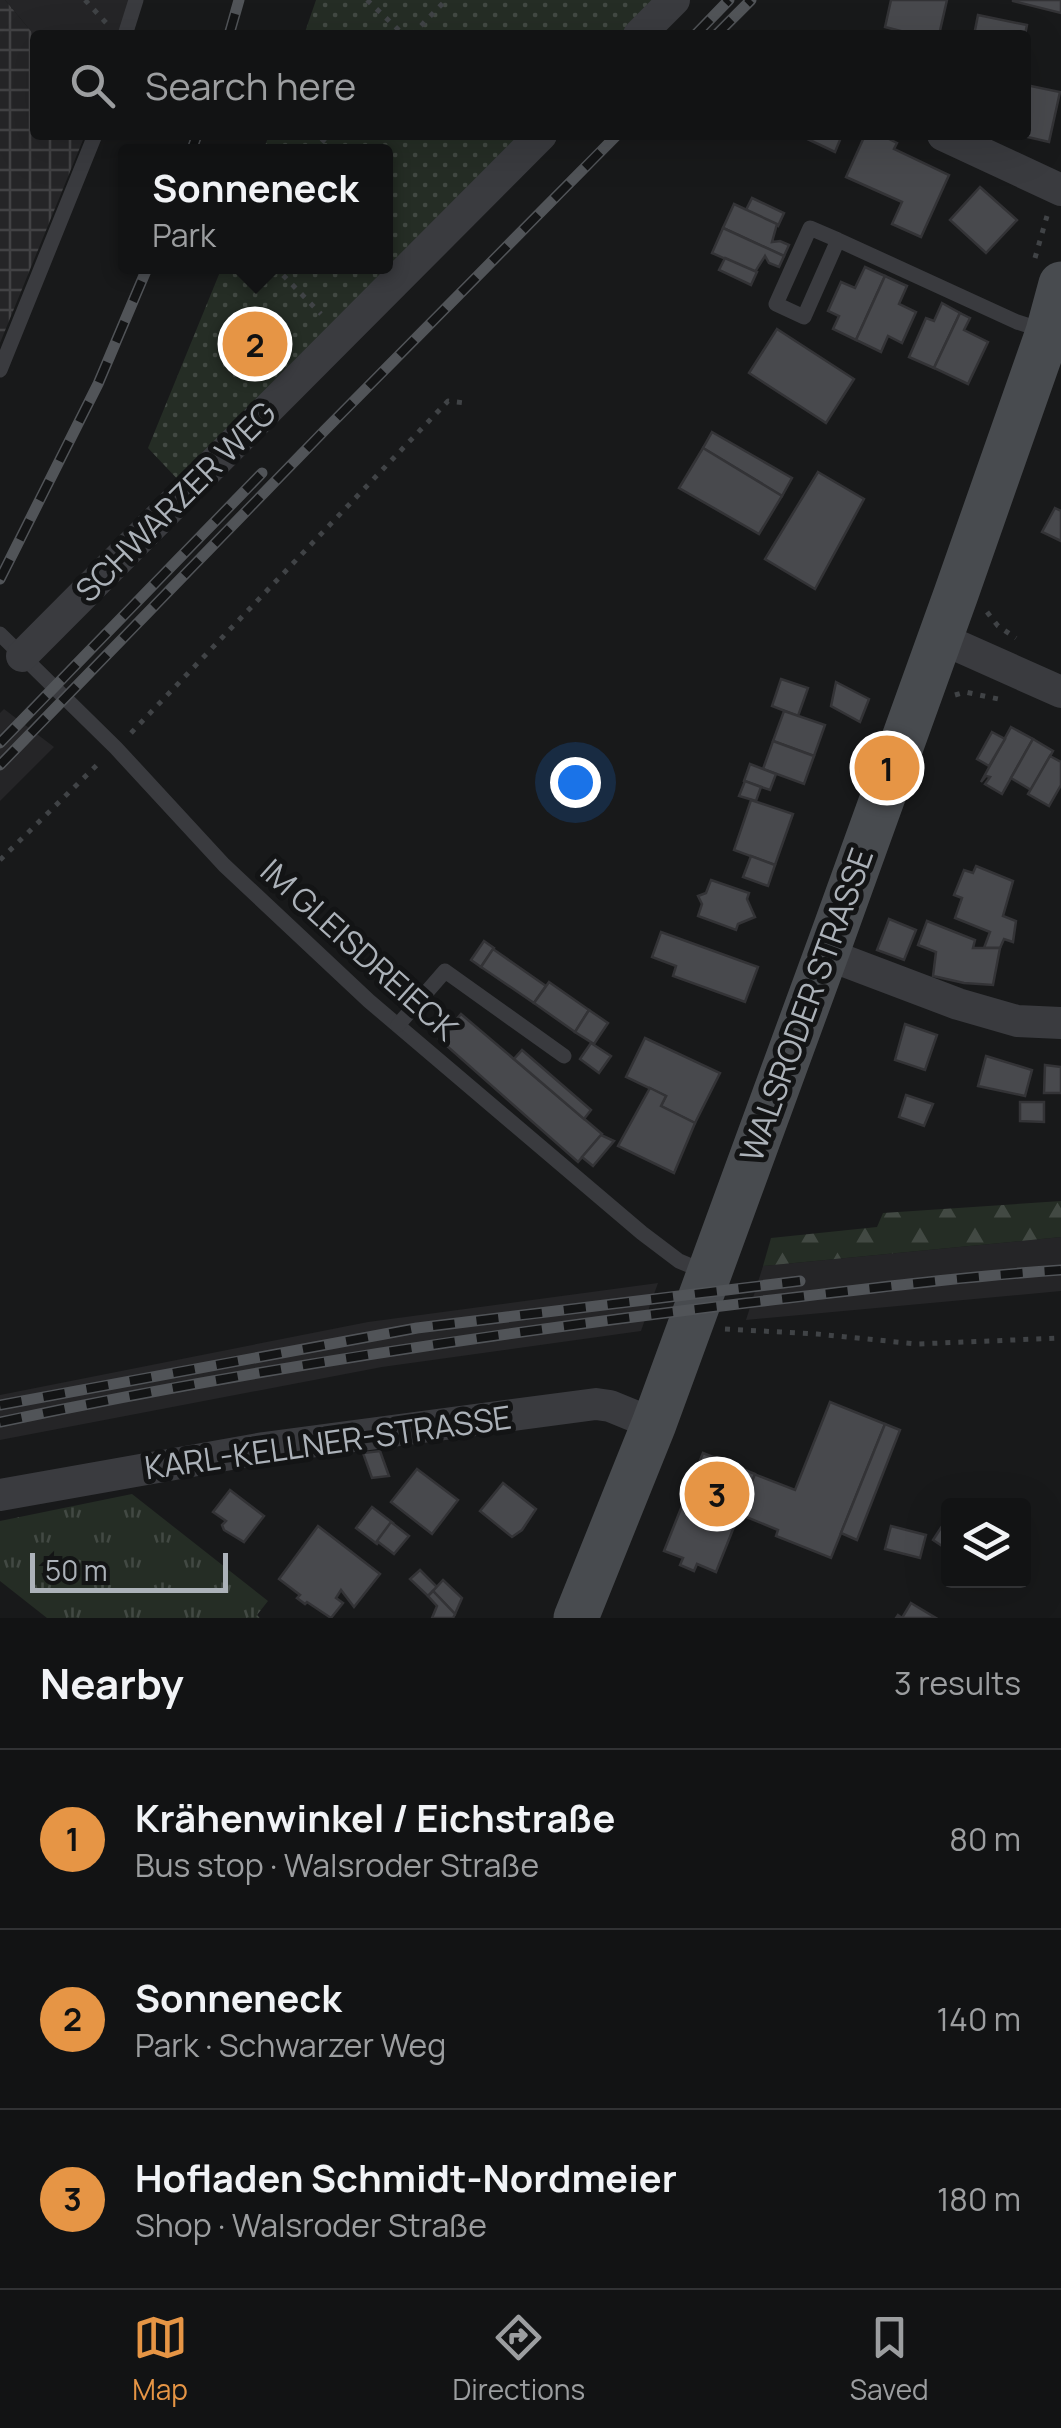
<!DOCTYPE html>
<meta charset="utf-8">
<style>
body{margin:0;font-family:Manrope,sans-serif;background:#1f2022;color:#f1f3f6}
.controls{position:absolute;right:30px;bottom:30px;display:grid;overflow:hidden;border-radius:10px;box-shadow:0 10px 40px #0002}
.controls button{width:90px;height:90px;display:grid;place-items:center;padding:0;border:0;border-bottom:2px solid #313234;background:#121314;color:#f1f3f6;font:50px sans-serif}
.scale{position:absolute;left:30px;bottom:25px;width:198px;box-sizing:border-box;padding-left:10px;border:5px solid #acb2b9;border-top:0;font-size:28px;line-height:35px;white-space:nowrap;color:#acb2b9;-webkit-text-stroke:8px #131415;paint-order:stroke}
.you{position:absolute;left:575px;top:782px;width:35px;height:35px;margin:-25px;border:8px solid #fff;border-radius:50%;background:#1a73e8;box-shadow:0 0 0 15px #1a73e833}
.badge{display:grid;place-items:center;width:65px;height:65px;border-radius:50%;background:#e69545;color:#111;font-size:32px;font-weight:700}
.pin{position:absolute;translate:-50% -50%;border:5px solid #fff;box-shadow:0 2px 10px #0006}
.popup{position:absolute;left:118px;top:144px;width:275px;height:130px;box-sizing:border-box;display:grid;place-content:center;border-radius:10px;background:#121314;filter:drop-shadow(0 2px 8px #0005);font-size:32px;white-space:nowrap;color:#9c9ea0}
.popup b{font-size:38px;color:#f1f3f6}
.popup::after{content:'';position:absolute;left:50%;top:100%;margin-left:-20px;border:20px solid transparent;border-top-color:#121314}
.list{margin:0;padding:0;list-style:none}
h2{display:flex;justify-content:space-between;align-items:center;height:130px;margin:0;padding:0 40px;font-size:42px}
h2 small{font-size:32px;font-weight:400;color:#9c9ea0}
.list li{display:grid;grid-template-columns:65px 1fr auto;gap:30px;align-items:center;box-sizing:border-box;height:180px;padding:0 40px;border-top:2px solid #313234}
.list b{display:block;font-size:38px;white-space:nowrap}
.list p{margin:0;font-size:32px;white-space:nowrap;color:#9c9ea0}
.list em{font-size:32px;font-style:normal;color:#9c9ea0}
.icon{flex:none;width:55px;height:55px;fill:none;stroke:currentColor;stroke-width:2;stroke-linecap:round;stroke-linejoin:round}
.map{position:relative;flex:none;width:1061px;height:1618px;overflow:hidden}
.search{position:absolute;background:#121314;box-shadow:0 10px 40px #0002;left:30px;right:30px;top:30px;height:110px;display:flex;align-items:center;gap:25px;box-sizing:border-box;padding:0 35px;border-radius:10px;color:#9c9ea0;font-size:38px}
.sheet{height:670px;background:#121314}
nav{display:flex;justify-content:space-around;align-items:center;box-sizing:border-box;height:140px;border-top:2px solid #313234;background:#121314;font-size:28px;color:#9c9ea0}
nav a{display:grid;justify-items:center;gap:5px}
nav .on{color:#e69545}
.map>svg:first-child{display:block}
.built{fill:#252527}
.industrial{fill:url(#industrial-grid)}
.grass{fill:url(#grass-tufts)}
.forest{fill:url(#forest-firs)}
.park{fill:url(#park-dots)}
.building{fill:#48494d;stroke:#333336;stroke-width:2.5}
.lines{fill:none;stroke-linecap:round;stroke-linejoin:round}
.path{stroke:#404346;stroke-width:5;stroke-dasharray:5 8;stroke-linecap:butt}
.lane{stroke:#3a3b3f;stroke-width:15}
.street{stroke:#3a3b3f;stroke-width:32}
.secondary{stroke:#484b4f;stroke-width:45}
.rail-casing{stroke:#515458;stroke-width:11}
.rail{stroke:#131415;stroke-width:8;stroke-dasharray:22;stroke-linecap:butt}
.labels{text-anchor:middle;stroke-width:10;stroke-linejoin:round;paint-order:stroke}
.street-label{font-size:32px;fill:#acb2b9;stroke:#131415}
</style>
<div class="map">
<svg width="1061" height="1618" viewBox="0 0 1061 1618">
<defs>
<pattern id="industrial-grid" width="8" height="8" patternUnits="userSpaceOnUse" patternTransform="scale(2.5)"><rect width="8" height="8" fill="#252527"/><path d="M0 4h8M4 0v8" fill="none" stroke="#424244"/></pattern>
<pattern id="grass-tufts" width="24" height="20" patternUnits="userSpaceOnUse" patternTransform="scale(2.5)"><rect width="24" height="20" fill="#252d25"/><path d="M3 7l-1-3M5 7V3M7 7l1-3M15 17l-1-3M17 17v-4M19 17l1-3" fill="none" stroke="#424943"/></pattern>
<pattern id="forest-firs" width="22" height="20" patternUnits="userSpaceOnUse" patternTransform="scale(2.5)"><rect width="22" height="20" fill="#252d25"/><path d="M5 1l3.5 6h-7zM16 11l3.5 6h-7z" fill="#424943"/></pattern>
<pattern id="park-dots" width="8" height="8" patternUnits="userSpaceOnUse" patternTransform="scale(2.5)"><rect width="8" height="8" fill="#252d25"/><path d="M2 2h.1M6 6h.1" fill="none" stroke="#424943" stroke-width="1.8" stroke-linecap="round"/></pattern>
</defs>
<rect width="100%" height="100%" fill="#18191a"/>
<!-- built -->
<g class="built">
<path d="M 5,0 L 136,0 L 125,35 L 35,36 Z"/>
<path d="M 4,709 L 54,747 L 0,801 L 0,713 Z"/>
<path d="M 1061,1237 L 1061,1291 L 746,1320 L 763,1266 Z"/>
<path d="M 658,1283 L 641,1331 L 382,1367 L 0,1440 L 0,1395 L 368,1322 Z"/>
</g>
<!-- industrial -->
<path class="industrial" d="M 0,0 L 5,0 L 35,36 L 35,135 L 85,135 L 0,343 Z"/>
<!-- grass -->
<path class="grass" d="M 132,1494 L 268,1601 L 257,1615 L 260,1618 L 47,1618 L 0,1581 L 0,1521 Z"/>
<!-- forest -->
<path class="forest" d="M 1061,1201 L 1061,1237 L 763,1266 L 771,1238 L 877,1227 L 883,1213 Z"/>
<!-- park -->
<g class="park">
<path d="M 316,0 L 654,0 L 620,35 L 304,35 Z"/>
<path d="M 269,135 L 523,135 L 183,485 L 148,448 L 222,267 L 385,266 L 385,152 L 263,151 Z"/>
</g>
<!-- building -->
<g class="building">
<path d="M 891,0 L 947,0 L 939,35 L 916,35 L 885,27 Z"/>
<path d="M 1061,0 L 1061,13 L 1013,1 L 1013,0 Z"/>
<path d="M 978,15 L 1027,25 L 1025,35 L 974,35 Z"/>
<path d="M 1026,85 L 1060,92 L 1049,142 L 1019,135 L 1026,135 Z"/>
<path d="M 799,135 L 842,135 L 835,152 Z"/>
<path d="M 865,135 L 881,135 L 897,143 L 894,149 L 949,175 L 921,237 L 892,224 L 902,202 L 846,177 Z"/>
<path d="M 980,187 L 1017,220 L 986,253 L 950,220 Z"/>
<path d="M 752,198 L 784,213 L 778,226 L 746,210 Z"/>
<path d="M 734,204 L 777,224 L 772,242 L 780,241 L 789,245 L 784,256 L 723,228 Z"/>
<path d="M 723,228 L 784,256 L 779,267 L 769,263 L 765,256 L 755,272 L 712,253 Z"/>
<path d="M 725,258 L 757,272 L 751,285 L 719,270 Z"/>
<path d="M 865,267 L 885,276 L 856,340 L 833,329 L 839,316 L 828,311 L 841,282 L 855,288 Z"/>
<path d="M 885,276 L 907,286 L 899,304 L 916,312 L 902,343 L 888,336 L 881,352 L 856,340 Z"/>
<path d="M 942,303 L 960,313 L 934,368 L 909,357 L 926,318 L 934,321 Z"/>
<path d="M 960,313 L 970,318 L 964,330 L 988,342 L 968,384 L 934,368 Z"/>
<path d="M 777,329 L 854,379 L 826,423 L 749,373 Z"/>
<path d="M 712,432 L 792,478 L 782,496 L 703,448 Z"/>
<path d="M 703,448 L 782,496 L 759,534 L 679,488 Z"/>
<path d="M 818,472 L 864,499 L 815,589 L 765,559 Z"/>
<path d="M 1055,508 L 1061,511 L 1061,541 L 1042,532 Z"/>
<path d="M 781,679 L 808,688 L 798,716 L 772,706 Z"/>
<path d="M 836,682 L 869,699 L 860,722 L 831,706 Z"/>
<path d="M 784,711 L 825,725 L 814,756 L 773,741 Z"/>
<path d="M 1011,727 L 1033,739 L 1002,794 L 985,784 L 990,777 L 986,776 L 981,782 Z"/>
<path d="M 992,732 L 1005,739 L 989,766 L 977,759 Z"/>
<path d="M 1033,739 L 1053,751 L 1031,790 L 1011,778 Z"/>
<path d="M 773,741 L 814,756 L 804,784 L 763,769 Z"/>
<path d="M 1050,756 L 1061,762 L 1061,785 L 1049,806 L 1028,794 Z"/>
<path d="M 750,764 L 776,774 L 770,790 L 744,781 Z"/>
<path d="M 745,781 L 761,787 L 756,801 L 739,796 Z"/>
<path d="M 751,800 L 793,814 L 775,865 L 734,850 Z"/>
<path d="M 751,856 L 775,865 L 768,886 L 743,877 Z"/>
<path d="M 976,866 L 1013,881 L 1003,916 L 1016,921 L 1013,942 L 1004,939 L 1000,948 L 984,948 L 990,932 L 955,918 L 962,898 L 954,895 L 964,870 L 973,873 Z"/>
<path d="M 711,880 L 749,893 L 747,899 L 755,917 L 738,924 L 736,930 L 698,916 L 702,904 L 698,896 L 706,893 Z"/>
<path d="M 889,919 L 916,930 L 904,960 L 877,950 Z"/>
<path d="M 927,921 L 975,940 L 973,948 L 1000,948 L 993,985 L 964,983 L 933,976 L 936,952 L 918,945 Z"/>
<path d="M 661,932 L 758,967 L 745,1002 L 673,976 L 676,966 L 652,957 Z"/>
<path d="M 484,941 L 494,948 L 481,967 L 471,960 Z"/>
<path d="M 493,949 L 546,986 L 534,1003 L 481,967 Z"/>
<path d="M 549,982 L 589,1010 L 575,1032 L 534,1003 Z"/>
<path d="M 589,1010 L 608,1023 L 594,1044 L 575,1032 Z"/>
<path d="M 461,1014 L 602,1134 L 578,1162 L 439,1039 Z"/>
<path d="M 905,1024 L 937,1035 L 925,1070 L 895,1060 Z"/>
<path d="M 645,1038 L 720,1073 L 695,1123 L 661,1106 L 666,1096 L 626,1077 Z"/>
<path d="M 591,1043 L 611,1056 L 599,1073 L 580,1059 Z"/>
<path d="M 522,1050 L 591,1110 L 584,1119 L 514,1059 Z"/>
<path d="M 986,1056 L 1032,1070 L 1025,1096 L 978,1086 Z"/>
<path d="M 1045,1065 L 1061,1067 L 1061,1093 L 1044,1093 Z"/>
<path d="M 650,1088 L 666,1096 L 661,1106 L 695,1123 L 674,1173 L 618,1146 Z"/>
<path d="M 906,1095 L 933,1104 L 924,1126 L 899,1117 Z"/>
<path d="M 1020,1102 L 1044,1102 L 1044,1122 L 1020,1121 Z"/>
<path d="M 601,1135 L 614,1141 L 593,1166 L 582,1157 Z"/>
<path d="M 830,1402 L 885,1424 L 831,1558 L 776,1536 L 778,1530 L 739,1514 L 754,1474 L 795,1490 Z"/>
<path d="M 885,1424 L 900,1430 L 857,1540 L 841,1533 Z"/>
<path d="M 380,1451 L 389,1476 L 372,1478 L 363,1453 Z"/>
<path d="M 703,1453 L 755,1474 L 716,1572 L 697,1564 L 694,1571 L 680,1565 L 683,1558 L 664,1551 Z"/>
<path d="M 417,1469 L 458,1500 L 432,1534 L 391,1502 Z"/>
<path d="M 503,1483 L 536,1509 L 522,1530 L 512,1537 L 480,1511 Z"/>
<path d="M 230,1490 L 264,1516 L 244,1542 L 224,1530 L 222,1525 L 226,1521 L 213,1512 Z"/>
<path d="M 372,1507 L 393,1523 L 377,1544 L 356,1528 Z"/>
<path d="M 948,1517 L 948,1550 L 933,1540 Z"/>
<path d="M 391,1522 L 409,1536 L 394,1554 L 377,1541 Z"/>
<path d="M 318,1526 L 380,1574 L 354,1607 L 341,1590 L 336,1598 L 343,1603 L 331,1618 L 307,1602 L 305,1604 L 297,1598 L 300,1595 L 279,1579 Z"/>
<path d="M 891,1526 L 926,1535 L 920,1558 L 885,1549 Z"/>
<path d="M 420,1570 L 437,1587 L 428,1596 L 410,1579 Z"/>
<path d="M 443,1580 L 462,1598 L 455,1614 L 433,1591 Z"/>
<path d="M 433,1591 L 455,1614 L 453,1618 L 432,1618 L 437,1606 L 428,1596 Z"/>
<path d="M 911,1603 L 936,1618 L 896,1618 L 898,1615 L 902,1618 Z"/>
</g>
<g class="lines">
<!-- path -->
<g class="path">
<path d="M 85,0 L 109,26"/>
<path d="M 367,0 L 404,35"/>
<path d="M 412,35 L 446,0"/>
<path d="M 313,152 L 328,135"/>
<path d="M 1035,258 L 1047,216"/>
<path d="M 274,266 L 321,314"/>
<path d="M 987,612 L 998,626 L 1016,638"/>
<path d="M 955,695 L 965,692 L 1003,700"/>
<path d="M 131,733 L 448,401 L 465,403"/>
<path d="M 0,860 L 101,761"/>
<path d="M 725,1329 L 817,1334 L 917,1344 L 1061,1338"/>
</g>
<!-- lane -->
<g class="lane">
<path d="M 125,35 L 136,0"/>
<path d="M 838,240 L 804,317 L 776,304 L 810,228 L 838,240 L 1017,322 L 1045,331"/>
<path d="M 0,370 L 95,135"/>
<path d="M 0,634 L 116,748 L 224,865 L 369,1001 L 642,1233 L 679,1261 L 705,1272"/>
<path d="M 398,1025 L 445,971 L 564,1056"/>
</g>
<!-- street -->
<g class="street">
<path d="M 639,35 L 674,0"/>
<path d="M 943,135 L 1061,190"/>
<path d="M 940,638 L 1061,692"/>
<path d="M 22,656 L 541,135"/>
<path d="M 826,954 L 958,1004 L 1017,1021 L 1061,1023"/>
<path d="M 0,1495 L 264,1448 L 596,1404 L 610,1406 L 654,1424"/>
</g>
<!-- secondary -->
<path class="secondary" d="M 576,1618 L 654,1424 L 832,938 L 956,594 L 1048,332 L 1061,284"/>
<!-- rail casing -->
<g class="rail-casing">
<g id="rail">
<path d="M 229,35 L 239,0"/>
<path d="M 695,35 L 729,0"/>
<path d="M 716,35 L 751,0"/>
<path d="M 191,152 L 197,135"/>
<path d="M 0,579 L 98,384 L 148,266"/>
<path d="M 0,743 L 262,473"/>
<path d="M 0,765 L 325,430 L 617,135"/>
<path d="M 0,1405 L 417,1328 L 800,1281"/>
<path d="M 0,1422 C 247,1370 495,1333 746,1303 C 851,1291 955,1277 1061,1270"/>
</g>
</g>
<!-- rail -->
<use href="#rail" class="rail"/>
</g>
<g class="labels">
<!-- street labels -->
<g class="street-label">
<text transform="translate(176 502) rotate(-45)" y="11">SCHWARZER WEG</text>
<text transform="translate(359 950) rotate(42)" y="11">IM GLEISDREIECK</text>
<text transform="translate(807 1005) rotate(-70)" y="11">WALSRODER STRASSE</text>
<text transform="translate(328 1443) rotate(-8)" y="11">KARL-KELLNER-STRASSE</text>
</g>
</g>
</svg>
<div class="controls">
<button><svg class="icon" aria-label="layers" viewBox="0 0 24 24"><path d="M12 4l9 5-9 5-9-5zM3 14l9 5 9-5"/></svg></button>
</div>
<div class="scale">50 m</div>
<div class="you"></div>
<div class="pin badge" style="left:887px;top:768px">1</div>
<div class="pin badge" style="left:255px;top:344px">2</div>
<div class="popup"><b>Sonneneck</b>Park</div>
<div class="pin badge" style="left:717px;top:1494px">3</div>
<div class="search"><svg class="icon" aria-label="search" viewBox="0 0 24 24"><circle cx="10" cy="10" r="6"/><path d="M15 15l6 6"/></svg>Search here</div>
</div>
<section class="sheet">
<h2>Nearby<small>3 results</small></h2>
<ul class="list">
<li><span class="badge">1</span><div><b>Krähenwinkel / Eichstraße</b><p>Bus stop · Walsroder Straße</p></div><em>80 m</em></li>
<li><span class="badge">2</span><div><b>Sonneneck</b><p>Park · Schwarzer Weg</p></div><em>140 m</em></li>
<li><span class="badge">3</span><div><b>Hofladen Schmidt-Nordmeier</b><p>Shop · Walsroder Straße</p></div><em>180 m</em></li>
</ul>
</section>
<nav>
<a class="on"><svg class="icon" aria-label="map" viewBox="0 0 24 24"><path d="M3 6l6-2 6 2 6-2v14l-6 2-6-2-6 2zM9 4v14M15 6v14"/></svg>Map</a>
<a><svg class="icon" aria-label="directions" viewBox="0 0 24 24"><path d="M12 3l9 9-9 9-9-9zM9 14v-3h6M13 9l2 2-2 2"/></svg>Directions</a>
<a><svg class="icon" aria-label="saved" viewBox="0 0 24 24"><path d="M7 4h10v16l-5-4-5 4z"/></svg>Saved</a>
</nav>
